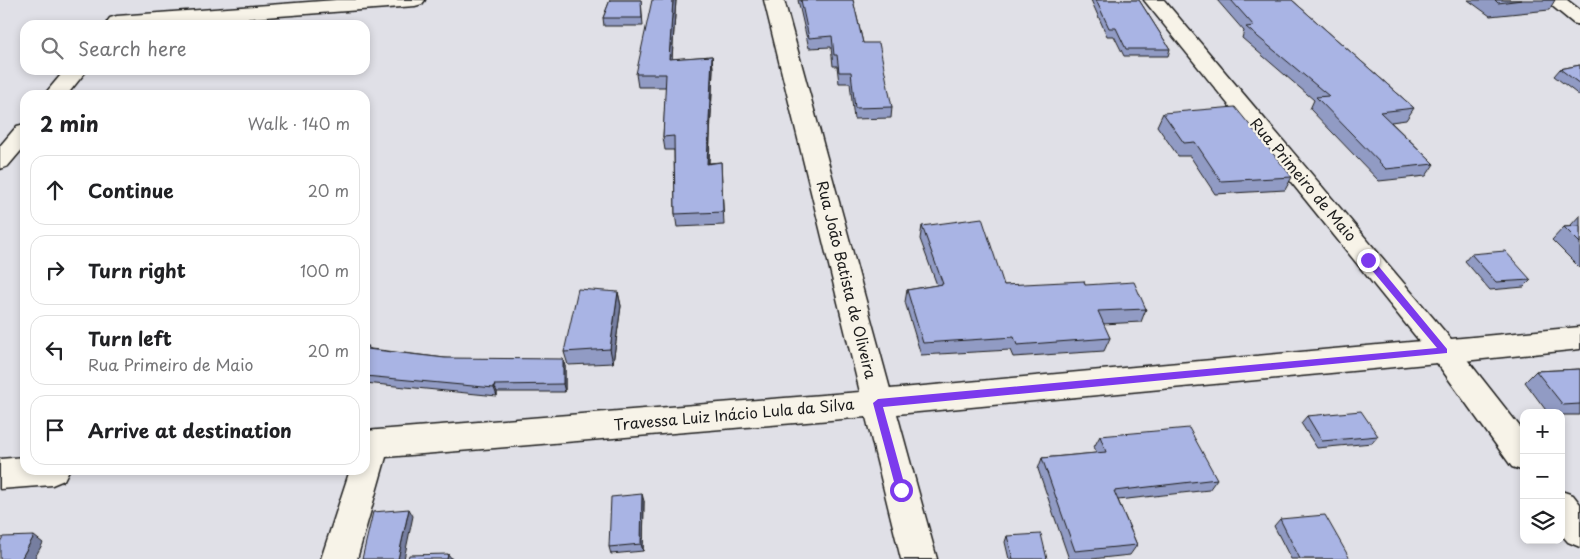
<!DOCTYPE html>
<meta charset="utf-8">
<style>
body{margin:0;font-family:"Playpen Sans",sans-serif;background:#f6f6f6;color:#202124}
.controls{position:absolute;right:15px;bottom:15px;display:grid;overflow:hidden;border-radius:10px;box-shadow:0 2px 8px #0003}
.controls button{width:45px;height:45px;display:grid;place-items:center;padding:0;border:0;border-bottom:1px solid #e0e0e0;background:#fff;color:#202124;font:25px sans-serif}
.stop{position:absolute;width:15px;height:15px;margin:-11px;border:4px solid #7c3aed;border-radius:50%;background:#fff}
.stop.end{background:#7c3aed;border-color:#fff;box-shadow:0 1px 5px #0008}
.list{margin:0;padding:0;list-style:none}
h2{display:flex;justify-content:space-between;align-items:center;height:65px;margin:0;padding:0 20px;font-size:21px}
h2 small{font-size:16px;font-weight:400;color:#757577}
.list li{display:grid;grid-template-columns:32px 1fr auto;gap:15px;align-items:center;box-sizing:border-box;height:70px;margin:0 10px 10px;padding:0 10px;border:1px solid #e0e0e0;border-radius:15px}
.list b{display:block;font-size:19px;white-space:nowrap}
.list p{margin:0;font-size:16px;white-space:nowrap;color:#757577}
.list em{font-size:16px;font-style:normal;color:#757577}
.icon{flex:none;width:28px;height:28px;fill:none;stroke:currentColor;stroke-width:2;stroke-linecap:round;stroke-linejoin:round}
.map{position:relative;flex:none;width:1580px;height:559px;overflow:hidden}
.search{position:absolute;background:#fff;box-shadow:0 2px 8px #0003;left:20px;top:20px;width:350px;height:55px;display:flex;align-items:center;gap:12px;box-sizing:border-box;padding:0 18px;border-radius:15px;color:#757577;font-size:19px}
.panel{position:absolute;background:#fff;box-shadow:0 2px 8px #0003;left:20px;top:90px;width:350px;height:385px;border-radius:15px}
.map>svg:first-child{display:block}
.lines{fill:none;stroke-linecap:round;stroke-linejoin:round}
.minor-casing{stroke:#1c1c1c;stroke-width:3}
.tertiary-casing{stroke:#1c1c1c;stroke-width:3}
.minor{fill:#f7f3e8;fill-rule:evenodd}
.tertiary{fill:#f7f3e8;fill-rule:evenodd}
.wall{fill:#919bc4;stroke:#1c1c1c}
.shaded-wall{fill:#767ea0;stroke:#1c1c1c}
.building{fill:#a9b4e4;stroke:#1c1c1c}
.route{fill:#7c3aed}
.labels{text-anchor:middle;stroke-width:4.5;stroke-linejoin:round;paint-order:stroke}
.street-label{font-size:15px;fill:#1c1c1c;stroke:#f7f3e8}
</style>
<div class="map">
<svg width="1580" height="559" viewBox="0 0 1580 559">
<rect width="100%" height="100%" fill="#e0e0e7"/>
<filter id="ink" filterUnits="userSpaceOnUse"><feTurbulence type="fractalNoise" baseFrequency=".02" numOctaves="2"/><feDisplacementMap in="SourceGraphic" scale="10" xChannelSelector="R" yChannelSelector="G"/><feConvolveMatrix kernelMatrix="1 2 1 2 8 2 1 2 1" color-interpolation-filters="sRGB"/></filter>
<g filter="url(#ink)">
<g class="lines">
<!-- minor casing -->
<g class="minor-casing">
<g id="minor">
<path d="M 336,0 L 425,0 L 422,4 L 415,6 L 157,25 L 109,25 L 107,22 L 110,18 L 117,16 Z"/>
<path d="M 764,0 L 784,0 L 890,389 L 1444,339 L 1454,343 L 1524,432 L 1524,471 L 1512,467 L 1437,363 L 897,414 L 937,559 L 901,559 L 866,417 L 386,457 L 357,559 L 321,559 L 350,470 L 365,470 L 365,431 L 860,392 Z"/>
<path d="M 1545,0 L 1567,0 L 1580,10 L 1580,25 L 1573,23 Z"/>
<path d="M 65,70 L 87,70 L 67,95 L 44,95 Z"/>
<path d="M 25,124 L 25,146 L 8,166 L 0,169 L 0,146 L 17,126 Z"/>
<path d="M 25,457 L 25,470 L 69,470 L 64,480 L 52,485 L 0,489 L 0,459 Z"/>
<path d="M 1561,491 L 1573,495 L 1580,504 L 1580,547 L 1568,542 L 1561,534 Z"/>
</g>
</g>
<!-- tertiary casing -->
<g class="tertiary-casing">
<path id="tertiary" d="M 1144,0 L 1164,0 L 1451,339 L 1580,327 L 1580,349 L 1444,363 L 1434,359 Z"/>
</g>
<!-- minor -->
<use href="#minor" class="minor"/>
<!-- tertiary -->
<use href="#tertiary" class="tertiary"/>
</g>
<!-- wall -->
<g class="wall">
<path d="M 610,0 L 641,0 L 643,26 L 604,26 L 603,18 Z"/>
<path d="M 676,0 L 672,59 L 712,56 L 713,69 L 709,163 L 721,162 L 724,225 L 677,227 L 675,214 L 674,150 L 665,150 L 663,137 L 666,87 L 638,87 L 636,74 Z"/>
<path d="M 798,0 L 853,0 L 863,43 L 892,107 L 891,118 L 854,119 L 850,83 L 839,83 L 837,66 L 833,66 L 831,47 L 809,48 Z"/>
<path d="M 1091,0 L 1139,0 L 1170,49 L 1168,56 L 1124,56 L 1114,36 L 1107,36 Z"/>
<path d="M 1217,0 L 1292,0 L 1414,108 L 1406,120 L 1391,122 L 1434,164 L 1426,176 L 1379,181 L 1310,109 L 1314,100 L 1242,38 L 1244,31 Z"/>
<path d="M 1468,0 L 1555,0 L 1549,10 L 1490,16 Z"/>
<path d="M 1580,65 L 1580,96 L 1554,76 L 1560,69 Z"/>
<path d="M 1163,113 L 1292,177 L 1285,190 L 1215,194 L 1190,156 L 1178,156 L 1157,126 Z"/>
<path d="M 1580,215 L 1580,268 L 1552,240 L 1564,227 L 1572,226 L 1571,225 Z"/>
<path d="M 922,226 L 1004,285 L 1085,285 L 1146,309 L 1141,322 L 1103,324 L 1110,338 L 1104,351 L 1013,357 L 1010,350 L 921,355 L 905,302 L 907,290 L 937,285 L 920,239 Z"/>
<path d="M 1471,254 L 1531,280 L 1524,287 L 1490,290 L 1465,261 Z"/>
<path d="M 618,292 L 621,306 L 613,363 L 568,365 L 564,352 Z"/>
<path d="M 365,346 L 371,349 L 445,358 L 565,366 L 565,392 L 497,392 L 497,396 L 365,383 Z"/>
<path d="M 1580,369 L 1580,415 L 1561,415 L 1561,413 L 1548,413 L 1525,382 L 1536,371 Z"/>
<path d="M 1307,416 L 1378,436 L 1372,443 L 1317,448 L 1301,423 Z"/>
<path d="M 1100,436 L 1217,479 L 1209,490 L 1118,500 L 1137,545 L 1130,555 L 1092,559 L 1069,559 L 1038,469 L 1042,458 L 1097,453 L 1094,447 Z"/>
<path d="M 644,501 L 643,551 L 611,554 L 609,547 Z"/>
<path d="M 1280,519 L 1350,559 L 1291,559 L 1274,526 Z"/>
<path d="M 1007,536 L 1047,559 L 1009,559 L 1005,542 Z"/>
</g>
<!-- shaded-wall -->
<g class="shaded-wall">
<path d="M 673,0 L 676,0 L 671,72 L 669,59 Z"/>
<path d="M 712,56 L 713,69 L 708,177 L 707,164 Z"/>
<path d="M 618,292 L 621,306 L 613,363 L 610,349 Z"/>
<path d="M 563,359 L 565,366 L 565,392 L 563,384 Z"/>
<path d="M 494,385 L 497,392 L 497,396 L 494,388 Z"/>
<path d="M 642,494 L 644,501 L 643,551 L 641,544 Z"/>
<path d="M 409,509 L 413,516 L 404,559 L 398,559 Z"/>
<path d="M 34,536 L 43,543 L 34,559 L 21,559 Z"/>
<path d="M 448,554 L 452,559 L 447,559 Z"/>
</g>
<!-- building -->
<g class="building">
<path d="M 610,0 L 641,0 L 642,18 L 603,18 Z"/>
<path d="M 652,0 L 673,0 L 669,59 L 712,56 L 707,164 L 721,162 L 723,212 L 675,214 L 674,136 L 663,137 L 666,74 L 636,74 Z"/>
<path d="M 801,0 L 853,0 L 863,43 L 879,43 L 892,107 L 855,108 L 851,72 L 839,72 L 837,55 L 834,55 L 832,36 L 809,38 Z"/>
<path d="M 1096,0 L 1139,0 L 1170,49 L 1126,49 L 1116,28 L 1109,28 Z"/>
<path d="M 1231,0 L 1292,0 L 1414,108 L 1380,112 L 1434,164 L 1386,169 L 1316,97 L 1329,96 L 1246,27 L 1254,26 Z"/>
<path d="M 1495,0 L 1522,0 L 1498,3 Z"/>
<path d="M 1580,65 L 1580,84 L 1560,69 Z"/>
<path d="M 1235,107 L 1292,177 L 1221,181 L 1195,142 L 1184,143 L 1163,113 Z"/>
<path d="M 982,218 L 1004,285 L 1084,281 L 1085,285 L 1134,282 L 1146,309 L 1098,311 L 1110,338 L 1017,345 L 1014,337 L 923,343 L 907,290 L 943,284 L 922,226 Z"/>
<path d="M 1580,226 L 1580,243 L 1564,227 Z"/>
<path d="M 1505,251 L 1531,280 L 1496,282 L 1471,254 Z"/>
<path d="M 578,289 L 618,292 L 610,349 L 564,352 Z"/>
<path d="M 365,346 L 369,346 L 367,349 L 445,358 L 563,359 L 563,384 L 494,385 L 494,388 L 365,376 Z"/>
<path d="M 1580,369 L 1580,404 L 1563,405 L 1536,371 Z"/>
<path d="M 1361,411 L 1378,436 L 1322,441 L 1307,416 Z"/>
<path d="M 1189,428 L 1217,479 L 1114,491 L 1137,545 L 1075,551 L 1042,458 L 1106,452 L 1100,436 Z"/>
<path d="M 642,494 L 641,544 L 609,547 L 611,497 Z"/>
<path d="M 409,509 L 398,559 L 362,559 L 373,512 Z"/>
<path d="M 1325,515 L 1350,559 L 1300,559 L 1280,519 Z"/>
<path d="M 1041,534 L 1047,559 L 1013,559 L 1007,536 Z"/>
<path d="M 34,536 L 21,559 L 0,559 L 0,542 L 3,537 Z"/>
<path d="M 448,554 L 447,559 L 408,559 L 409,555 Z"/>
</g>
</g>
<!-- route -->
<path class="route" d="M 1365,257 L 1371,257 L 1447,349 L 1447,353 L 883,407 L 906,490 L 904,493 L 897,493 L 873,403 L 878,399 L 1437,348 L 1365,262 Z"/>
<g class="labels">
<!-- street labels -->
<g class="street-label">
<text transform="translate(1303 180) rotate(50)" y="5">Rua Primeiro de Maio</text>
<text transform="translate(846 280) rotate(76)" y="5">Rua João Batista de Oliveira</text>
<text transform="translate(734 415) rotate(-5)" y="5">Travessa Luiz Inácio Lula da Silva</text>
</g>
</g>
</svg>
<div class="controls">
<button>+</button>
<button>−</button>
<button><svg class="icon" aria-label="layers" viewBox="0 0 24 24"><path d="M12 4l9 5-9 5-9-5zM3 14l9 5 9-5"/></svg></button>
</div>
<div class="stop" style="left:901px;top:490px"></div>
<div class="stop end" style="left:1368px;top:260px"></div>
<div class="search"><svg class="icon" aria-label="search" viewBox="0 0 24 24"><circle cx="10" cy="10" r="6"/><path d="M15 15l6 6"/></svg>Search here</div>
<section class="panel">
<h2>2 min<small>Walk · 140 m</small></h2>
<ul class="list">
<li><svg class="icon" aria-label="ahead" viewBox="0 0 24 24"><path d="M12 20V5M6 11l6-6 6 6"/></svg><div><b>Continue</b></div><em>20 m</em></li>
<li><svg class="icon" aria-label="right" viewBox="0 0 24 24"><path d="M7 20v-9h11M14 6l5 5-5 5"/></svg><div><b>Turn right</b></div><em>100 m</em></li>
<li><svg class="icon" aria-label="left" viewBox="0 0 24 24"><path d="M17 20v-9H6M10 6l-5 5 5 5"/></svg><div><b>Turn left</b><p>Rua Primeiro de Maio</p></div><em>20 m</em></li>
<li><svg class="icon" aria-label="arrive" viewBox="0 0 24 24"><path d="M6 21V4h12l-3 4 3 4H6"/></svg><div><b>Arrive at destination</b></div></li>
</ul>
</section>
</div>
